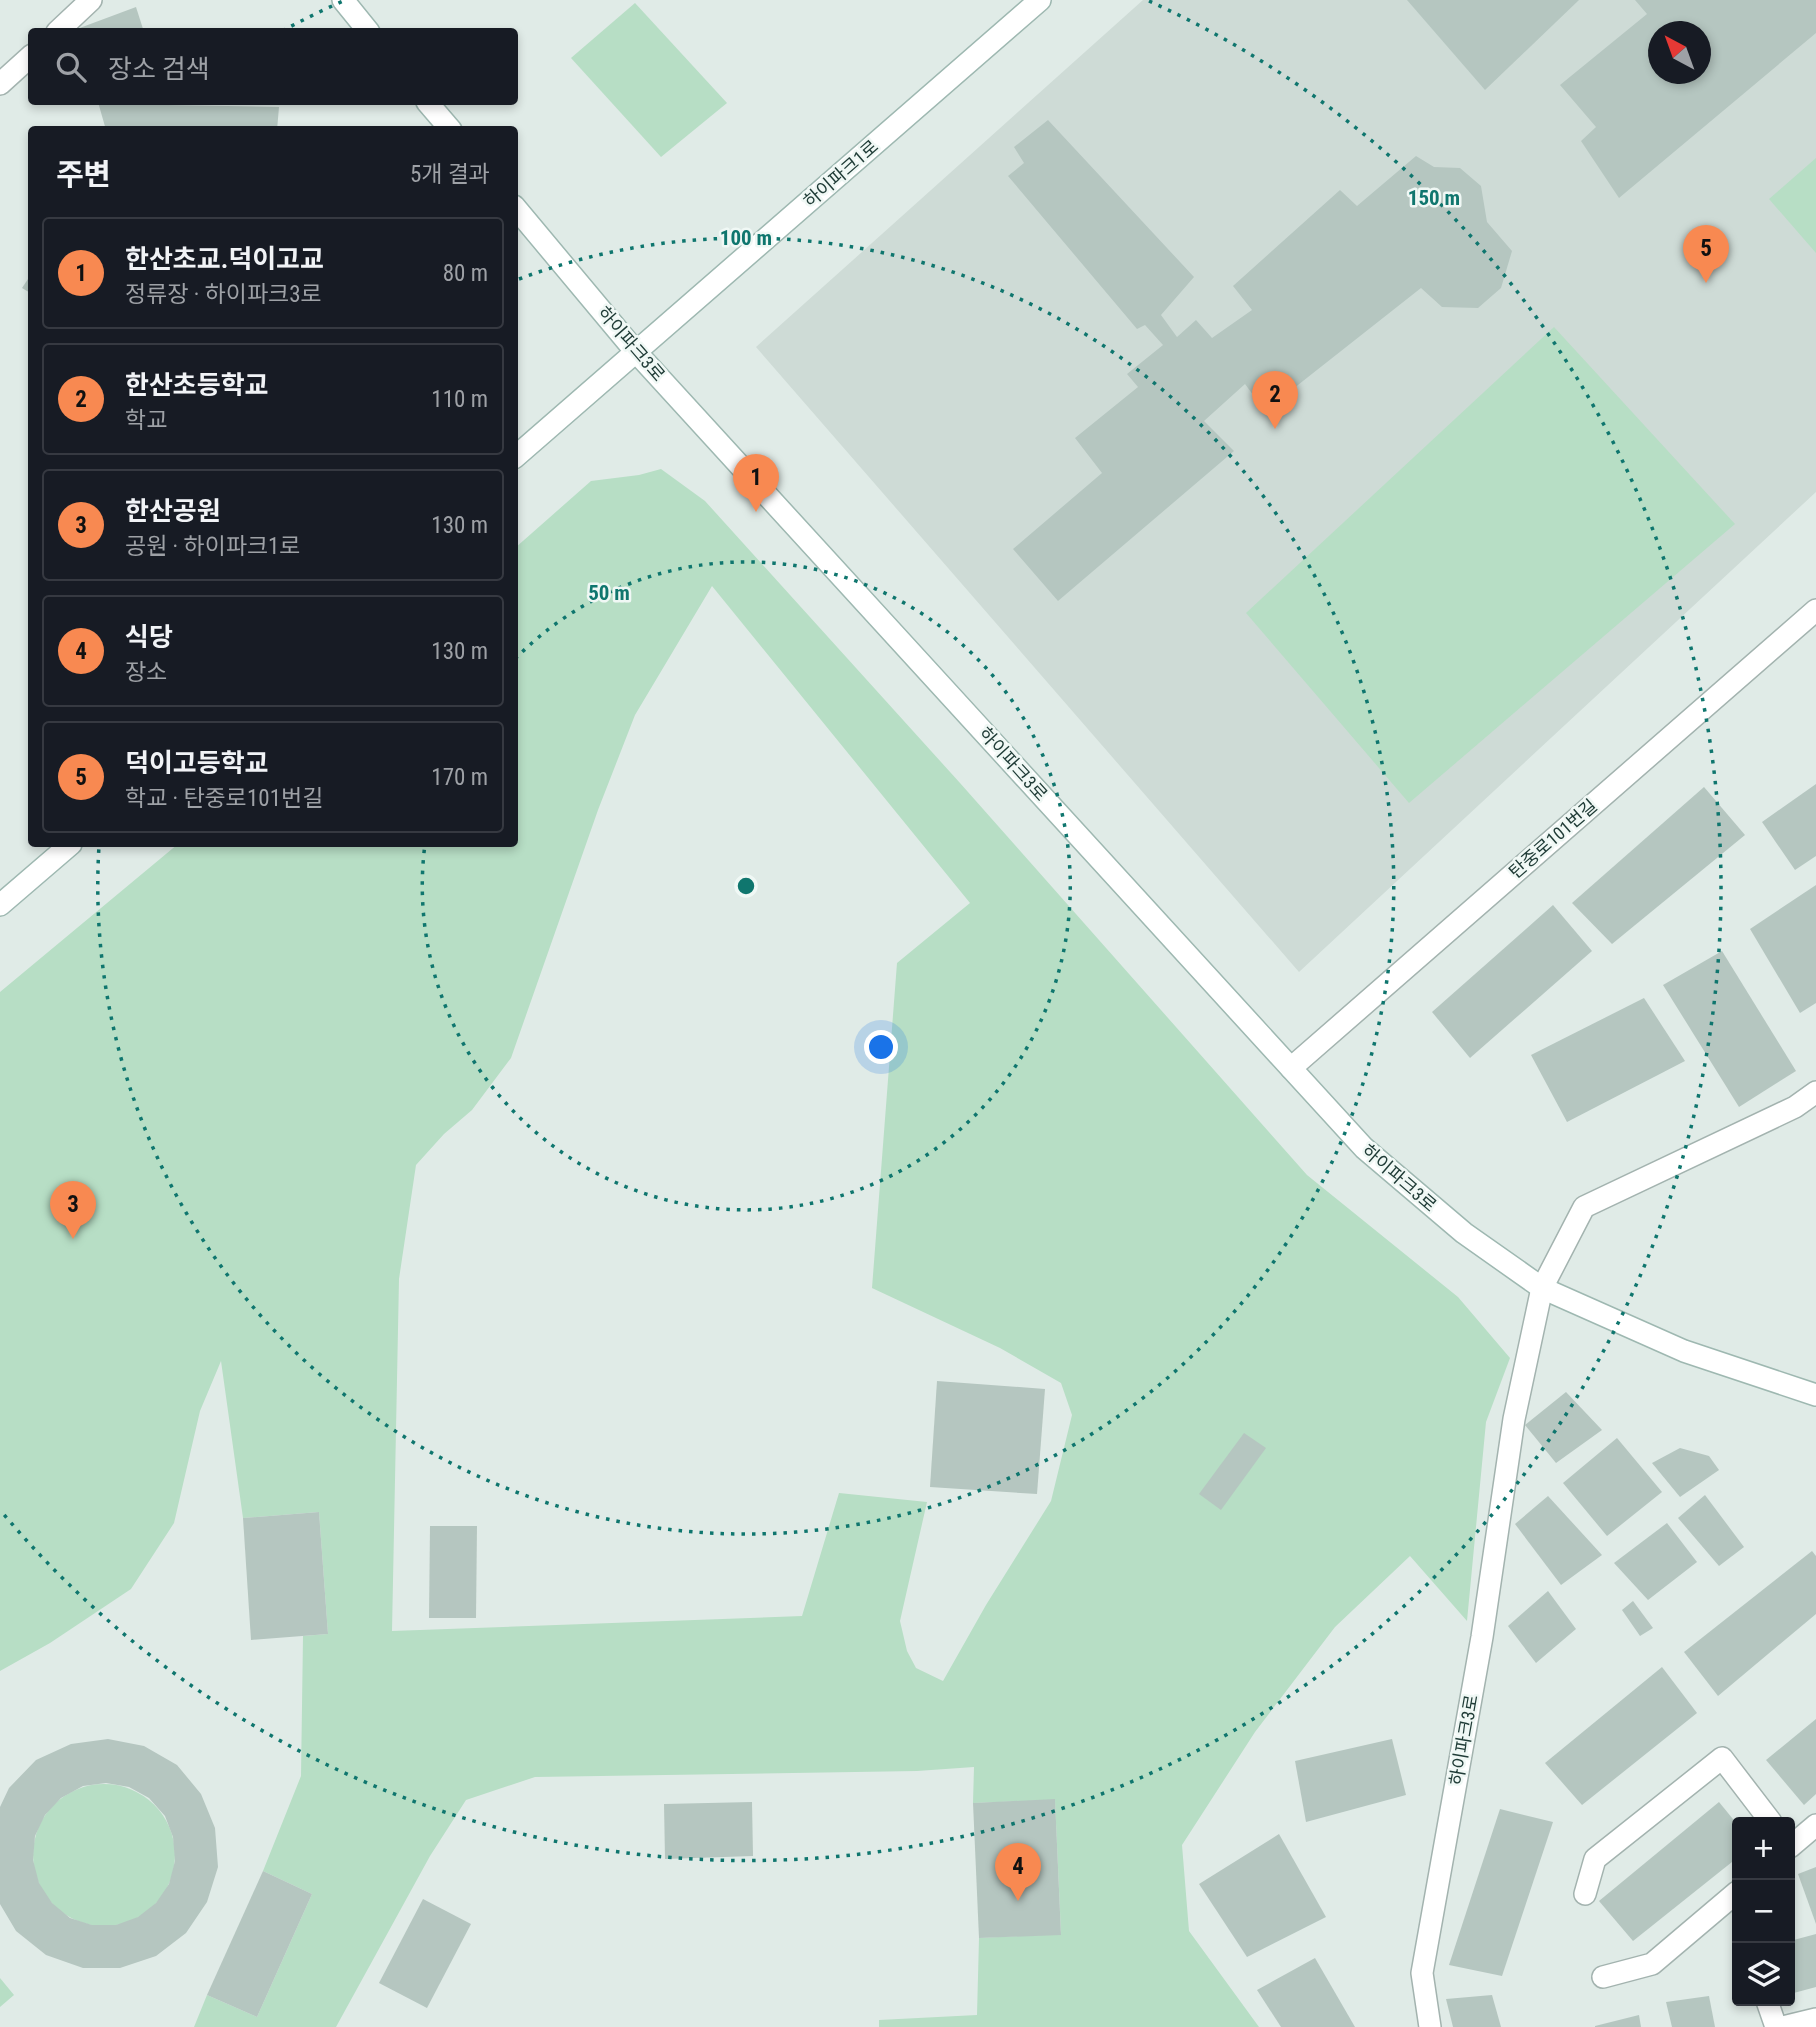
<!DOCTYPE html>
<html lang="ko">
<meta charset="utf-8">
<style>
body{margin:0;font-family:"Roboto Condensed","Noto Sans KR",sans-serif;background:#242831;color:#f1f3f6}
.controls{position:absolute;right:21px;bottom:21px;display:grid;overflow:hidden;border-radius:7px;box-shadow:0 4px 10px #0003}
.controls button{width:63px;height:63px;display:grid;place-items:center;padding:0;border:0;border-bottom:2px solid #363941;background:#171b24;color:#f1f3f6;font:35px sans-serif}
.compass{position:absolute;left:1648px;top:21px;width:63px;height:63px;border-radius:50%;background:#171b24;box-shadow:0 4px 10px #0003;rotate:319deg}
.you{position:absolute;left:882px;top:1048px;width:24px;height:24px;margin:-18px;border:5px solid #fff;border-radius:50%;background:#1a73e8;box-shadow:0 0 0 10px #1a73e833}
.badge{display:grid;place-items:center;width:46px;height:46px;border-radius:50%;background:#f88951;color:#111;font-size:23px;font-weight:700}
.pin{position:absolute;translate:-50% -58px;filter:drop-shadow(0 2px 4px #0008)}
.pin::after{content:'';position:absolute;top:37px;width:24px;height:21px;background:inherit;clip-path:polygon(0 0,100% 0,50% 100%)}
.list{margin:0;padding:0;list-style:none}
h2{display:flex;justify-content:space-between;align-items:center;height:91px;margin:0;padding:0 28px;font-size:30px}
h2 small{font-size:23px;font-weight:400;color:#9ea1a6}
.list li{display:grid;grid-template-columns:46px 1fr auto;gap:21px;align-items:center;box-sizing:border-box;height:112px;margin:0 14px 14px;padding:0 14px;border:2px solid #363941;border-radius:7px}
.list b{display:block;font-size:26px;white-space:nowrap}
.list p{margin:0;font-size:23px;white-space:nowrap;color:#9ea1a6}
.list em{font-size:23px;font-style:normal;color:#9ea1a6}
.icon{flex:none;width:38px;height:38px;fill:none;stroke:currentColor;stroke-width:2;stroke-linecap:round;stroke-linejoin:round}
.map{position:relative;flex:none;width:1816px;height:2027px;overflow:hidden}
.search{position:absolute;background:#171b24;box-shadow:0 4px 10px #0003;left:28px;top:28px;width:490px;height:77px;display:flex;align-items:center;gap:18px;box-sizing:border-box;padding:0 24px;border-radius:7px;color:#9ea1a6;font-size:26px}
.panel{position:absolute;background:#171b24;box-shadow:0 4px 10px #0003;left:28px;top:126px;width:490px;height:721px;border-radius:7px}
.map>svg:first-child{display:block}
.built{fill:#cedbd6;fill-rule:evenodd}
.green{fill:#b7dec5;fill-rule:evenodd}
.building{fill:#b5c6c0;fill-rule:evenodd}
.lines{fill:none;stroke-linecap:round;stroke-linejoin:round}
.lane-casing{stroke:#a3b3af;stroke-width:24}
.street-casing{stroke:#a3b3af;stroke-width:24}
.secondary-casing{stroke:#9eb8b1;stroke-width:24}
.lane{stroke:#fff;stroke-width:21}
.street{stroke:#fff;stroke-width:21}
.secondary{stroke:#fff;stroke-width:21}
.ring{fill:none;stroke:#0f766e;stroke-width:3.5;stroke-dasharray:3.5 7}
.labels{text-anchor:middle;stroke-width:5;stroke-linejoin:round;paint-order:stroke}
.street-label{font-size:18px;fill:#203c37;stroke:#f0f8f5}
.centre{fill:#0f766e;stroke:#f0f8f5;stroke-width:3.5}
.ring-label{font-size:21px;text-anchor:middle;font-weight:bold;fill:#0f766e;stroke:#f0f8f5;stroke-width:5;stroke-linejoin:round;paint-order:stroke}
</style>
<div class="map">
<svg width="1816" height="2027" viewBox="0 0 1816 2027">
<rect width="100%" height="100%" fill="#e0ebe7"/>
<!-- built -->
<path class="built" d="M 1143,0 L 1816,0 L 1816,492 L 1299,972 L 756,347 ZM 1658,32 L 1700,32 L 1700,74 L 1658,74 Z"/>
<!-- green -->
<g class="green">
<path d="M 635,3 L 727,103 L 661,157 L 571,58 Z"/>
<path d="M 1816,158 L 1816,253 L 1769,199 Z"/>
<path d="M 1554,327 L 1735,524 L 1409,803 L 1246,613 Z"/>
<path d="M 661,469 L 705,501 L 960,783 L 1307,1175 L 1458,1297 L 1510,1358 L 1486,1422 L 1467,1621 L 1410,1556 L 1335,1627 L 1255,1732 L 1182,1845 L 1189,1931 L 1259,2027 L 879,2027 L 879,2020 L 977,2015 L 979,1938 L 1061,1934 L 1055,1800 L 973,1803 L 974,1767 L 917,1771 L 535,1777 L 466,1800 L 430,1856 L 336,2027 L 194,2027 L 207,1995 L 257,2017 L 312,1894 L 263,1871 L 301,1776 L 303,1636 L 328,1634 L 319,1512 L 243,1518 L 221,1361 L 200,1411 L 174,1523 L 131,1589 L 50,1643 L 0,1671 L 0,992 L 178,844 L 514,844 L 515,548 L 591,481 L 639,475 ZM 712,586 L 970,903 L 897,963 L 872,1288 L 1000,1348 L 1061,1383 L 1072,1415 L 1051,1501 L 986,1605 L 943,1681 L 916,1668 L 907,1651 L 900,1621 L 927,1502 L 839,1493 L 802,1616 L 392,1631 L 399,1279 L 416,1165 L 444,1134 L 472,1110 L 511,1058 L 598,810 L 635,715 Z"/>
<circle cx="104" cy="1855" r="71"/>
<path d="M 0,1978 L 14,1995 L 0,2007 Z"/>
</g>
<!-- building -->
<g class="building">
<path d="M 1407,0 L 1579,0 L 1485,90 Z"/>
<path d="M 1635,0 L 1816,0 L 1816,33 L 1619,198 L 1581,141 L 1596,127 L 1560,85 L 1647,14 ZM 1658,32 L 1700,32 L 1700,74 L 1658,74 Z"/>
<path d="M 136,7 L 144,32 L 78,32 L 77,29 Z"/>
<path d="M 98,102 L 167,102 L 168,105 L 279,107 L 277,130 L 106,130 Z"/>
<path d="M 1048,120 L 1194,277 L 1161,315 L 1177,337 L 1196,320 L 1212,338 L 1252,310 L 1233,286 L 1340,190 L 1357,206 L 1416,156 L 1434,167 L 1460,168 L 1481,186 L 1487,222 L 1512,251 L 1501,288 L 1478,308 L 1442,307 L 1421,288 L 1265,411 L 1245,384 L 1204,421 L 1234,451 L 1058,601 L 1013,549 L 1102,473 L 1075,438 L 1138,387 L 1127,374 L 1163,345 L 1145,325 L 1137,329 L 1008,176 L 1024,163 L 1014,147 Z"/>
<path d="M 32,273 L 32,294 L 22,288 Z"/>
<path d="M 1816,784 L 1816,856 L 1795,870 L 1762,822 Z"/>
<path d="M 1704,787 L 1745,835 L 1612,944 L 1572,903 Z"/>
<path d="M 1816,885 L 1816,1003 L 1800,1013 L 1750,929 Z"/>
<path d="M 1553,905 L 1592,951 L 1470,1058 L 1432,1012 Z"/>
<path d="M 1722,951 L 1796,1071 L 1739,1107 L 1663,985 Z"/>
<path d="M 1644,998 L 1685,1061 L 1567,1122 L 1531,1055 Z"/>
<path d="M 937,1381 L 1045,1389 L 1037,1494 L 930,1487 Z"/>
<path d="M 1566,1392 L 1602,1430 L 1556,1463 L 1525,1425 Z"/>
<path d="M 1244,1433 L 1266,1448 L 1221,1510 L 1199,1494 Z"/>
<path d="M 1617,1438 L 1662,1492 L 1607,1536 L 1563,1483 Z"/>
<path d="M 1680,1448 L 1709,1456 L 1719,1470 L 1680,1497 L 1652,1463 Z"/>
<path d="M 1705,1495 L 1744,1547 L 1719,1566 L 1678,1518 Z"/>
<path d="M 1548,1496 L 1602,1555 L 1561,1585 L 1515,1524 Z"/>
<path d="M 319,1512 L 328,1634 L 251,1640 L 243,1518 Z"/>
<path d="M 1667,1523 L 1697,1562 L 1648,1600 L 1614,1563 Z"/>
<path d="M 430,1526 L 477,1526 L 476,1618 L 429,1618 Z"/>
<path d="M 1812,1551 L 1816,1556 L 1816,1614 L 1718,1696 L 1684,1652 Z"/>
<path d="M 1548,1591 L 1576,1629 L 1536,1663 L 1508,1626 Z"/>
<path d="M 1633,1601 L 1653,1628 L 1640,1636 L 1622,1610 Z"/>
<path d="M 1662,1667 L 1697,1713 L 1582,1805 L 1545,1763 Z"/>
<path d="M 1816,1719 L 1816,1794 L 1804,1805 L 1766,1760 Z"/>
<path d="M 108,1739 L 144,1746 L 177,1765 L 201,1794 L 215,1828 L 218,1867 L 207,1902 L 186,1933 L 156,1956 L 120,1968 L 83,1968 L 46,1955 L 16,1931 L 0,1904 L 0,1807 L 9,1788 L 36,1760 L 71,1744 ZM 106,1783 L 129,1787 L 149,1798 L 165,1816 L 173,1837 L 175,1861 L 169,1884 L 156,1903 L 138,1917 L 116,1925 L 92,1925 L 70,1918 L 52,1903 L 39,1883 L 33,1860 L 35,1836 L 45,1815 L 61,1798 L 83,1786 Z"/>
<path d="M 1392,1739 L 1406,1795 L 1306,1822 L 1295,1761 Z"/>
<path d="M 1055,1799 L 1061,1935 L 979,1938 L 973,1803 Z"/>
<path d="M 752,1802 L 753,1856 L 665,1859 L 664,1804 Z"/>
<path d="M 1719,1802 L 1737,1824 L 1737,1858 L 1633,1941 L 1599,1901 Z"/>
<path d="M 1500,1809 L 1553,1822 L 1502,1976 L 1449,1965 Z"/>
<path d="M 1279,1834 L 1326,1917 L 1247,1957 L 1199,1884 Z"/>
<path d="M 1816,1867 L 1816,1924 L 1798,1874 Z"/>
<path d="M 263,1871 L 312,1894 L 257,2017 L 207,1995 Z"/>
<path d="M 423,1899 L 471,1924 L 427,2008 L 379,1983 Z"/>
<path d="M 1816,1934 L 1816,1987 L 1790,1994 L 1790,1941 Z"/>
<path d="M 1315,1958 L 1355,2027 L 1281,2027 L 1257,1990 Z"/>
<path d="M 1492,1995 L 1501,2027 L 1453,2027 L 1446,1999 Z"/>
<path d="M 1709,1996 L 1715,2027 L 1672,2027 L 1666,2002 Z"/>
<path d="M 1639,2015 L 1641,2027 L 1595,2027 L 1595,2026 Z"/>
</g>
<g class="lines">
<!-- lane casing -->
<g class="lane-casing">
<g id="lane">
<path d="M 57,32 L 91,0"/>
<path d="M 0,84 L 32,55"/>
</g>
</g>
<!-- street casing -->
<g class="street-casing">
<g id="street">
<path d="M 1291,1068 L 1816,610"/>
<path d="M 1790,1847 L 1816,1825"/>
<path d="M 1585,1894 L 1595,1859 L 1722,1758 L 1771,1822"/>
<path d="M 1603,1977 L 1652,1964 L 1737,1892"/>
<path d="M 1767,2001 L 1776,2027"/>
<path d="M 1430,2027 L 1422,1973 L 1482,1637 L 1514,1419 L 1542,1288 L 1584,1207 L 1795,1107 L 1816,1092"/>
<path d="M 1783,2027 L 1816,2019"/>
</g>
</g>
<!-- secondary casing -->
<g class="secondary-casing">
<g id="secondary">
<path d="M 343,0 L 369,32"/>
<path d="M 427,102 L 451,130"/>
<path d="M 514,206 L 636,352 L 1364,1148 L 1464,1233 L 1542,1288 L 1684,1351 L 1816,1395"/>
<path d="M 514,458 L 1040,0"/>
<path d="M 0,905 L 71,844"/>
</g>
</g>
<!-- lane -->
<use href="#lane" class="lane"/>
<!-- street -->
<use href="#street" class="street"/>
<!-- secondary -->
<use href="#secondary" class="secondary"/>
</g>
<!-- distance rings -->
<g class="ring">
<path d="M515 659A324 324 0 1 1 425 844"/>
<path d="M519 279A648 648 0 1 1 99 846"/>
<path d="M282 31A973 973 0 0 1 343 1M1149 1A973 973 0 1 1 1 1511"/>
</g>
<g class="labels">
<!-- street labels -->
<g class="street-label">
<text transform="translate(841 174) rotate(-41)" y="6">하이파크1로</text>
<text transform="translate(631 344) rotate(49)" y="6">하이파크3로</text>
<text transform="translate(1013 764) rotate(48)" y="6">하이파크3로</text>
<text transform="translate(1553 839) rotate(-41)" y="6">탄중로101번길</text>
<text transform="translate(1399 1178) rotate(41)" y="6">하이파크3로</text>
<text transform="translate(1464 1740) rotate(-80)" y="6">하이파크3로</text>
</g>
</g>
<circle cx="746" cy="886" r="10" class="centre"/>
<g class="ring-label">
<text x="1434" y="205">150 m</text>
<text x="746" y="245">100 m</text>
<text x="609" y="600">50 m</text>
</g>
</svg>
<div class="controls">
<button>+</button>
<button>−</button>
<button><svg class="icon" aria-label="layers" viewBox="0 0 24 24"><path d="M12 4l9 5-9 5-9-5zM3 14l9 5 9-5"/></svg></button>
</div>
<svg class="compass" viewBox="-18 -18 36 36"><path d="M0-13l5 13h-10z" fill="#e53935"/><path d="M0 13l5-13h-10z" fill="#9ea1a6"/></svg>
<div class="you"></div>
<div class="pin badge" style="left:756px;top:512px">1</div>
<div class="pin badge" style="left:1275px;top:429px">2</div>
<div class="pin badge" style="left:73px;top:1239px">3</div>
<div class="pin badge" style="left:1018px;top:1901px">4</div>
<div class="pin badge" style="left:1706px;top:283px">5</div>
<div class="search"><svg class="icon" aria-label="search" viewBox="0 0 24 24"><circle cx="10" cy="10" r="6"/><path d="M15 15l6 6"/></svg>장소 검색</div>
<section class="panel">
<h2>주변<small>5개 결과</small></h2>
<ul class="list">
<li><span class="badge">1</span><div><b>한산초교.덕이고교</b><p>정류장 · 하이파크3로</p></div><em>80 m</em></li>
<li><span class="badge">2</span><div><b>한산초등학교</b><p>학교</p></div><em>110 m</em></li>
<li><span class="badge">3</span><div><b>한산공원</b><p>공원 · 하이파크1로</p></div><em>130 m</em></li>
<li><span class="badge">4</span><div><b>식당</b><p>장소</p></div><em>130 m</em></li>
<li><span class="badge">5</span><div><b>덕이고등학교</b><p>학교 · 탄중로101번길</p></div><em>170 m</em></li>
</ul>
</section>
</div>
